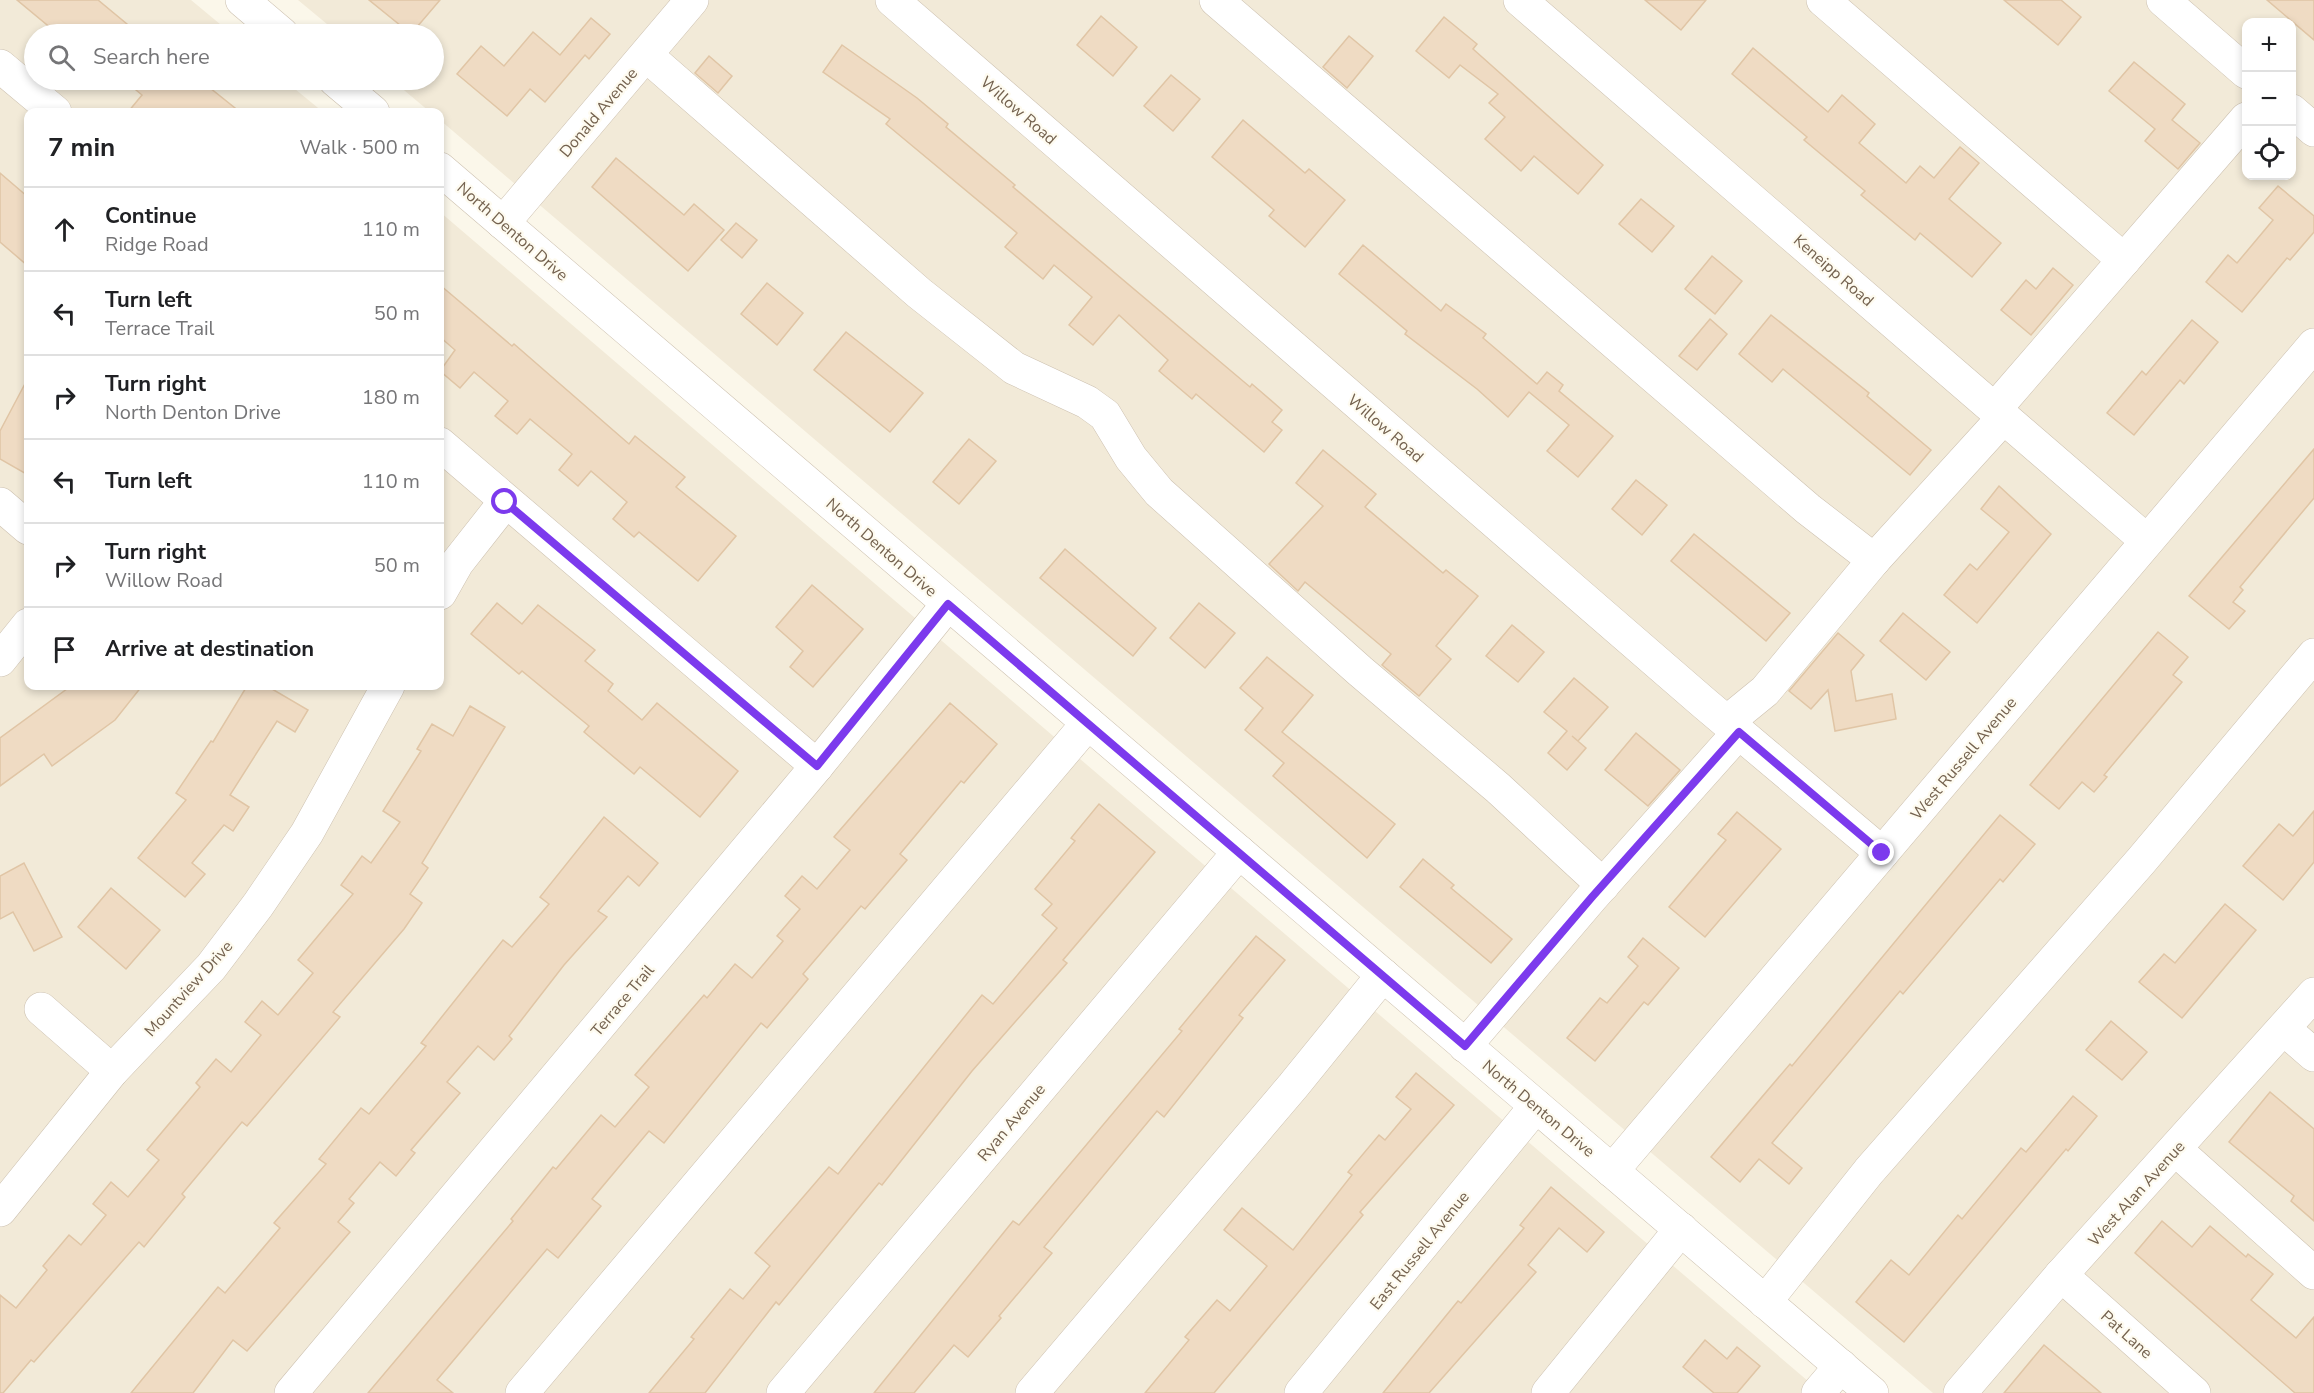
<!DOCTYPE html>
<meta charset="utf-8">
<style>
body{margin:0;font-family:"Nunito Sans",sans-serif;background:#f6f6f6;color:#202124}
.controls{position:absolute;right:18px;top:18px;display:grid;overflow:hidden;border-radius:12px;box-shadow:0 3px 9px #0003}
.controls button{width:54px;height:54px;display:grid;place-items:center;padding:0;border:0;border-bottom:2px solid #e0e0e0;background:#fff;color:#202124;font:30px sans-serif}
.stop{position:absolute;width:18px;height:18px;margin:-14px;border:4px solid #7c3aed;border-radius:50%;background:#fff}
.stop.end{background:#7c3aed;border-color:#fff;box-shadow:0 2px 6px #0008}
.list{margin:0;padding:0;list-style:none}
h2{display:flex;justify-content:space-between;align-items:center;height:78px;margin:0;padding:0 24px;font-size:26px}
h2 small{font-size:20px;font-weight:400;color:#757577}
.list li{display:grid;grid-template-columns:39px 1fr auto;gap:18px;align-items:center;box-sizing:border-box;height:84px;padding:0 24px;border-top:2px solid #e0e0e0}
.list b{display:block;font-size:22px;white-space:nowrap}
.list p{margin:0;font-size:20px;white-space:nowrap;color:#757577}
.list em{font-size:20px;font-style:normal;color:#757577}
.icon{flex:none;width:33px;height:33px;fill:none;stroke:currentColor;stroke-width:2;stroke-linecap:round;stroke-linejoin:round}
.map{position:relative;flex:none;width:2314px;height:1393px;overflow:hidden}
.search{position:absolute;background:#fff;box-shadow:0 3px 9px #0003;left:24px;top:24px;width:420px;height:66px;display:flex;align-items:center;gap:15px;box-sizing:border-box;padding:0 21px;border-radius:33px;color:#757577;font-size:22px}
.panel{position:absolute;background:#fff;box-shadow:0 3px 9px #0003;left:24px;top:108px;width:420px;height:582px;border-radius:12px}
.map>svg:first-child{display:block}
.residential{fill:#f2ead8;fill-rule:evenodd}
.building{fill:#efdbc3;stroke:#e0c5a5;stroke-width:1.5}
.lines{fill:none;stroke-linecap:round;stroke-linejoin:round}
.minor-casing{stroke:#cdc1b0;stroke-width:34}
.minor{stroke:#fff;stroke-width:33}
.route{stroke:#7c3aed;stroke-width:8}
.labels{text-anchor:middle;stroke-width:4.5;stroke-linejoin:round;paint-order:stroke}
.street-label{font-size:16px;fill:#74624f;stroke:#fefbf0}
</style>
<div class="map">
<svg width="2314" height="1393" viewBox="0 0 2314 1393">
<rect width="100%" height="100%" fill="#fbf7ea"/>
<!-- residential -->
<g class="residential">
<path d="M 0,0 L 191,0 L 232,34 L 34,34 L 34,80 L 284,80 L 323,112 L 28,112 L 28,686 L 440,686 L 440,212 L 1822,1393 L 0,1393 Z"/>
<path d="M 298,0 L 2314,0 L 2314,1393 L 1933,1393 L 440,120 L 440,112 L 430,112 L 392,80 L 434,80 L 434,34 L 339,34 ZM 2246,22 L 2292,22 L 2292,176 L 2246,176 Z"/>
</g>
<!-- building -->
<g class="building">
<path d="M 17,0 L 98,0 L 139,34 L 58,34 Z"/>
<path d="M 369,0 L 440,0 L 411,34 Z"/>
<path d="M 1645,0 L 1706,0 L 1681,30 Z"/>
<path d="M 2004,0 L 2061,0 L 2081,17 L 2058,45 Z"/>
<path d="M 2267,0 L 2314,0 L 2314,40 Z"/>
<path d="M 1101,16 L 1137,47 L 1113,76 L 1077,45 Z"/>
<path d="M 1444,17 L 1477,44 L 1473,49 L 1603,165 L 1578,194 L 1534,156 L 1521,171 L 1485,139 L 1505,117 L 1489,103 L 1498,94 L 1460,65 L 1449,78 L 1416,51 Z"/>
<path d="M 591,18 L 610,34 L 589,59 L 585,55 L 545,102 L 530,89 L 507,116 L 457,74 L 481,46 L 504,66 L 533,32 L 560,55 Z"/>
<path d="M 1349,36 L 1373,56 L 1347,88 L 1323,67 Z"/>
<path d="M 842,45 L 917,98 L 948,124 L 946,127 L 1015,185 L 1013,187 L 1250,387 L 1252,384 L 1282,410 L 1272,422 L 1282,430 L 1264,452 L 1196,394 L 1192,399 L 1159,371 L 1168,360 L 1119,315 L 1093,345 L 1069,325 L 1092,297 L 1054,265 L 1043,279 L 1005,247 L 1017,233 L 886,124 L 890,119 L 823,72 Z"/>
<path d="M 1753,48 L 1828,112 L 1842,95 L 1875,124 L 1859,143 L 1906,183 L 1920,166 L 1934,178 L 1960,147 L 1979,163 L 1949,199 L 2001,243 L 1972,277 L 1920,233 L 1915,240 L 1861,195 L 1865,191 L 1804,140 L 1807,137 L 1732,74 Z"/>
<path d="M 709,56 L 732,76 L 718,93 L 695,73 Z"/>
<path d="M 2134,62 L 2185,104 L 2172,120 L 2200,143 L 2178,169 L 2145,141 L 2155,129 L 2109,91 Z"/>
<path d="M 1171,75 L 1200,99 L 1173,131 L 1144,106 Z"/>
<path d="M 124,80 L 200,80 L 240,112 L 128,112 L 142,95 Z"/>
<path d="M 1243,120 L 1305,173 L 1309,169 L 1345,200 L 1305,247 L 1269,216 L 1274,210 L 1212,157 Z"/>
<path d="M 616,158 L 684,215 L 694,204 L 724,230 L 688,271 L 592,187 Z"/>
<path d="M 0,173 L 28,197 L 28,266 L 0,242 Z"/>
<path d="M 2278,186 L 2314,216 L 2314,232 L 2290,260 L 2287,258 L 2242,312 L 2206,282 L 2228,255 L 2237,263 L 2273,220 L 2259,208 Z"/>
<path d="M 1641,199 L 1674,226 L 1652,252 L 1619,224 Z"/>
<path d="M 736,223 L 757,240 L 742,258 L 721,240 Z"/>
<path d="M 1363,245 L 1441,311 L 1446,304 L 1486,334 L 1483,338 L 1537,384 L 1547,372 L 1563,385 L 1559,391 L 1613,436 L 1578,477 L 1547,451 L 1569,425 L 1529,392 L 1508,417 L 1477,389 L 1405,334 L 1407,331 L 1339,274 Z"/>
<path d="M 1712,256 L 1742,281 L 1715,314 L 1685,289 Z"/>
<path d="M 2053,268 L 2073,285 L 2031,335 L 2001,310 L 2026,280 L 2036,289 Z"/>
<path d="M 767,283 L 803,313 L 777,345 L 741,314 Z"/>
<path d="M 440,285 L 512,346 L 514,344 L 629,444 L 635,436 L 685,477 L 676,487 L 736,536 L 698,581 L 639,532 L 634,537 L 613,519 L 627,502 L 591,471 L 578,486 L 559,470 L 572,454 L 530,419 L 517,434 L 495,416 L 508,401 L 474,372 L 460,388 L 440,371 L 455,350 L 440,337 Z"/>
<path d="M 1771,315 L 1869,393 L 1867,396 L 1931,450 L 1910,475 L 1783,369 L 1772,382 L 1739,354 Z"/>
<path d="M 1710,319 L 1727,334 L 1697,370 L 1679,356 Z"/>
<path d="M 2192,320 L 2218,342 L 2184,384 L 2180,380 L 2134,435 L 2107,413 L 2142,371 L 2146,375 Z"/>
<path d="M 846,332 L 923,393 L 890,432 L 814,370 Z"/>
<path d="M 28,378 L 28,475 L 0,459 L 0,431 Z"/>
<path d="M 969,439 L 996,461 L 959,504 L 933,482 Z"/>
<path d="M 2314,449 L 2314,498 L 2240,587 L 2243,590 L 2233,602 L 2245,611 L 2229,629 L 2189,596 Z"/>
<path d="M 1323,450 L 1376,494 L 1365,507 L 1443,573 L 1446,570 L 1478,596 L 1436,646 L 1451,659 L 1419,696 L 1382,665 L 1391,654 L 1305,582 L 1298,591 L 1269,564 L 1323,506 L 1296,483 Z"/>
<path d="M 1636,480 L 1667,505 L 1642,535 L 1612,509 Z"/>
<path d="M 1999,486 L 2051,534 L 1977,623 L 1944,595 L 1970,564 L 1977,570 L 2009,532 L 1981,509 Z"/>
<path d="M 1694,534 L 1790,613 L 1766,641 L 1671,561 Z"/>
<path d="M 1065,549 L 1156,628 L 1133,656 L 1040,578 Z"/>
<path d="M 812,585 L 863,629 L 813,687 L 790,667 L 803,651 L 776,627 Z"/>
<path d="M 497,603 L 522,624 L 538,605 L 595,650 L 585,661 L 613,684 L 608,691 L 642,720 L 657,703 L 738,771 L 700,817 L 640,767 L 634,774 L 584,732 L 589,726 L 522,671 L 519,674 L 471,634 Z"/>
<path d="M 1199,603 L 1235,633 L 1205,668 L 1170,638 Z"/>
<path d="M 1903,613 L 1950,652 L 1926,680 L 1880,641 Z"/>
<path d="M 1512,625 L 1544,652 L 1518,682 L 1486,656 Z"/>
<path d="M 2158,632 L 2188,657 L 2173,675 L 2182,682 L 2104,775 L 2107,777 L 2094,792 L 2082,782 L 2059,809 L 2030,785 Z"/>
<path d="M 1838,633 L 1864,655 L 1851,671 L 1856,701 L 1892,694 L 1896,719 L 1835,731 L 1828,690 L 1811,709 L 1789,691 Z"/>
<path d="M 1267,657 L 1313,695 L 1282,732 L 1395,824 L 1367,858 L 1273,776 L 1284,763 L 1245,730 L 1263,708 L 1240,688 Z"/>
<path d="M 1574,678 L 1608,707 L 1578,741 L 1572,736 L 1586,748 L 1567,770 L 1548,753 L 1567,731 L 1544,712 Z"/>
<path d="M 71,686 L 142,686 L 115,720 L 52,766 L 44,754 L 0,786 L 0,738 Z"/>
<path d="M 247,686 L 267,686 L 308,710 L 295,732 L 277,721 L 230,795 L 249,807 L 233,831 L 224,825 L 192,863 L 205,874 L 185,897 L 138,858 L 186,800 L 176,793 L 211,741 L 213,742 Z"/>
<path d="M 950,703 L 997,744 L 964,783 L 961,781 L 900,854 L 907,860 L 865,909 L 861,906 L 803,974 L 808,979 L 767,1028 L 761,1023 L 664,1143 L 649,1131 L 592,1199 L 601,1206 L 558,1258 L 547,1249 L 437,1380 L 453,1393 L 368,1393 L 513,1221 L 511,1219 L 553,1167 L 556,1169 L 601,1115 L 615,1127 L 649,1087 L 635,1075 L 704,995 L 707,998 L 735,964 L 752,978 L 783,941 L 777,936 L 800,909 L 785,896 L 802,876 L 817,889 L 850,850 L 834,837 Z"/>
<path d="M 470,706 L 505,727 L 422,863 L 428,868 L 410,894 L 422,903 L 404,929 L 333,1012 L 340,1017 L 247,1126 L 242,1122 L 182,1194 L 185,1197 L 144,1247 L 139,1242 L 34,1362 L 31,1360 L 3,1393 L 0,1393 L 0,1295 L 16,1308 L 47,1270 L 43,1266 L 69,1235 L 81,1245 L 106,1215 L 93,1204 L 111,1182 L 128,1197 L 159,1160 L 147,1150 L 200,1087 L 196,1083 L 216,1059 L 231,1072 L 261,1035 L 245,1022 L 262,1001 L 278,1015 L 313,973 L 298,960 L 353,894 L 341,885 L 362,856 L 371,863 L 400,822 L 383,811 L 421,751 L 417,749 L 432,724 L 453,736 Z"/>
<path d="M 1636,733 L 1680,770 L 1648,806 L 1605,770 Z"/>
<path d="M 1099,804 L 1155,852 L 1063,960 L 1067,963 L 972,1071 L 882,1185 L 879,1183 L 779,1305 L 776,1302 L 705,1393 L 649,1393 L 694,1339 L 691,1337 L 730,1289 L 743,1299 L 770,1266 L 755,1253 L 829,1167 L 838,1174 L 982,995 L 993,1004 L 1057,928 L 1042,915 L 1052,904 L 1035,889 L 1075,841 L 1071,838 Z"/>
<path d="M 2314,811 L 2314,862 L 2283,900 L 2243,866 L 2279,824 L 2293,836 Z"/>
<path d="M 1737,812 L 1781,849 L 1705,937 L 1669,907 L 1726,840 L 1718,834 Z"/>
<path d="M 2000,815 L 2035,844 L 2003,882 L 2000,879 L 1903,994 L 1900,991 L 1772,1143 L 1802,1168 L 1789,1184 L 1759,1159 L 1740,1182 L 1711,1157 L 1790,1064 L 1792,1066 Z"/>
<path d="M 604,817 L 658,863 L 639,886 L 628,876 L 598,911 L 607,917 L 564,965 L 509,1036 L 512,1039 L 494,1060 L 478,1046 L 447,1082 L 460,1093 L 411,1150 L 415,1153 L 396,1176 L 380,1162 L 349,1199 L 354,1203 L 338,1222 L 350,1232 L 247,1351 L 233,1340 L 193,1393 L 131,1393 L 218,1287 L 225,1293 L 280,1228 L 274,1223 L 326,1164 L 319,1159 L 361,1108 L 369,1114 L 426,1046 L 421,1043 L 503,940 L 512,947 L 549,904 L 540,897 Z"/>
<path d="M 1423,859 L 1454,885 L 1451,888 L 1512,939 L 1491,963 L 1400,887 Z"/>
<path d="M 24,863 L 62,937 L 34,951 L 13,912 L 0,919 L 0,876 Z"/>
<path d="M 111,888 L 160,930 L 126,969 L 78,927 Z"/>
<path d="M 2225,904 L 2256,930 L 2182,1018 L 2139,982 L 2164,954 L 2175,963 Z"/>
<path d="M 1256,936 L 1285,960 L 1239,1015 L 1243,1018 L 1164,1117 L 1157,1111 L 1044,1247 L 1052,1253 L 999,1316 L 1001,1318 L 968,1357 L 954,1345 L 914,1393 L 874,1393 L 1013,1221 L 1019,1225 L 1182,1031 L 1179,1029 Z"/>
<path d="M 1643,938 L 1679,968 L 1648,1005 L 1644,1002 L 1595,1061 L 1567,1038 L 1600,998 L 1607,1003 L 1638,966 L 1628,957 Z"/>
<path d="M 2111,1021 L 2147,1052 L 2122,1080 L 2086,1050 Z"/>
<path d="M 1416,1073 L 1454,1105 L 1360,1212 L 1363,1215 L 1214,1393 L 1145,1393 L 1189,1340 L 1185,1337 L 1217,1300 L 1230,1311 L 1267,1266 L 1224,1230 L 1242,1208 L 1293,1250 L 1352,1175 L 1348,1172 L 1379,1135 L 1385,1140 L 1411,1109 L 1396,1097 Z"/>
<path d="M 2270,1092 L 2314,1129 L 2314,1221 L 2291,1201 L 2294,1196 L 2229,1142 Z"/>
<path d="M 2073,1096 L 2097,1116 L 2068,1151 L 2066,1149 L 1904,1342 L 1856,1302 L 1891,1260 L 1909,1275 L 1958,1215 L 1962,1219 L 2021,1148 L 2026,1152 Z"/>
<path d="M 1551,1187 L 1604,1232 L 1587,1252 L 1559,1228 L 1528,1265 L 1536,1272 L 1429,1393 L 1383,1393 L 1458,1301 L 1461,1303 L 1524,1228 L 1520,1225 Z"/>
<path d="M 2162,1221 L 2192,1247 L 2210,1226 L 2246,1257 L 2248,1254 L 2273,1274 L 2251,1300 L 2296,1338 L 2314,1317 L 2314,1393 L 2295,1393 L 2135,1253 Z"/>
<path d="M 1705,1340 L 1727,1359 L 1737,1347 L 1760,1366 L 1737,1393 L 1714,1393 L 1683,1367 Z"/>
<path d="M 2044,1345 L 2101,1393 L 2004,1393 Z"/>
</g>
<g class="lines">
<!-- minor casing -->
<g class="minor-casing">
<g id="minor">
<path d="M 242,0 L 282,34"/>
<path d="M 892,0 L 1704,703 L 1882,853"/>
<path d="M 1216,0 L 1808,509 L 1874,560 L 2004,417"/>
<path d="M 1520,0 L 2147,541"/>
<path d="M 1823,0 L 2124,260"/>
<path d="M 2163,0 L 2246,72"/>
<path d="M 646,55 L 919,293 L 1014,368 L 1087,402 L 1105,415 L 1131,458 L 1159,492 L 1360,671 L 1498,788 L 1603,885"/>
<path d="M 0,66 L 55,112"/>
<path d="M 335,80 L 373,112"/>
<path d="M 2292,111 L 2314,130"/>
<path d="M 440,169 L 1872,1393"/>
<path d="M 503,223 L 692,0"/>
<path d="M 1995,409 L 2246,119"/>
<path d="M 440,444 L 817,766"/>
<path d="M 0,504 L 28,528"/>
<path d="M 440,593 L 457,563 L 505,502"/>
<path d="M 0,660 L 28,625"/>
<path d="M 1727,722 L 1765,691 L 1874,560"/>
<path d="M 41,1009 L 112,1071"/>
<path d="M 2284,1029 L 2314,1055"/>
<path d="M 1465,1046 L 1592,897 L 1739,732"/>
<path d="M 2175,1149 L 2314,1273"/>
<path d="M 1612,1171 L 2314,345"/>
<path d="M 0,1210 L 112,1071 L 211,967 L 258,905 L 307,833 L 388,686"/>
<path d="M 2061,1275 L 2194,1393"/>
<path d="M 1765,1302 L 1869,1171 L 2141,861 L 2314,655"/>
<path d="M 291,1393 L 817,766 L 948,604"/>
<path d="M 522,1393 L 1088,723"/>
<path d="M 783,1393 L 1239,852"/>
<path d="M 1032,1393 L 1293,1086 L 1383,975"/>
<path d="M 1301,1393 L 1536,1106"/>
<path d="M 1548,1393 L 1681,1229"/>
<path d="M 1818,1393 L 1841,1366"/>
<path d="M 1960,1393 L 2061,1275 L 2314,994"/>
</g>
</g>
<!-- minor -->
<use href="#minor" class="minor"/>
</g>
<g class="lines">
<!-- route -->
<path class="route" d="M 505,502 L 817,766 L 948,604 L 1465,1046 L 1592,897 L 1739,732 L 1882,853"/>
</g>
<g class="labels">
<!-- street labels -->
<g class="street-label">
<text transform="translate(1019 110) rotate(41)" y="6">Willow Road</text>
<text transform="translate(598 112) rotate(-50)" y="6">Donald Avenue</text>
<text transform="translate(513 231) rotate(41)" y="6">North Denton Drive</text>
<text transform="translate(1834 270) rotate(41)" y="6">Keneipp Road</text>
<text transform="translate(1386 428) rotate(41)" y="6">Willow Road</text>
<text transform="translate(882 547) rotate(41)" y="6">North Denton Drive</text>
<text transform="translate(1963 758) rotate(-50)" y="6">West Russell Avenue</text>
<text transform="translate(188 988) rotate(-48)" y="6">Mountview Drive</text>
<text transform="translate(622 1000) rotate(-50)" y="6">Terrace Trail</text>
<text transform="translate(1539 1108) rotate(40)" y="6">North Denton Drive</text>
<text transform="translate(1011 1122) rotate(-50)" y="6">Ryan Avenue</text>
<text transform="translate(2136 1193) rotate(-48)" y="6">West Alan Avenue</text>
<text transform="translate(1419 1250) rotate(-51)" y="6">East Russell Avenue</text>
<text transform="translate(2127 1334) rotate(42)" y="6">Pat Lane</text>
</g>
</g>
</svg>
<div class="controls">
<button>+</button>
<button>−</button>
<button><svg class="icon" aria-label="locate" viewBox="0 0 24 24"><circle cx="12" cy="12" r="6"/><path d="M12 2v4M12 18v4M2 12h4M18 12h4"/></svg></button>
</div>
<div class="stop" style="left:505px;top:502px"></div>
<div class="stop end" style="left:1882px;top:853px"></div>
<div class="search"><svg class="icon" aria-label="search" viewBox="0 0 24 24"><circle cx="10" cy="10" r="6"/><path d="M15 15l6 6"/></svg>Search here</div>
<section class="panel">
<h2>7 min<small>Walk · 500 m</small></h2>
<ul class="list">
<li><svg class="icon" aria-label="ahead" viewBox="0 0 24 24"><path d="M12 20V5M6 11l6-6 6 6"/></svg><div><b>Continue</b><p>Ridge Road</p></div><em>110 m</em></li>
<li><svg class="icon" aria-label="left" viewBox="0 0 24 24"><path d="M17 20v-9H6M10 6l-5 5 5 5"/></svg><div><b>Turn left</b><p>Terrace Trail</p></div><em>50 m</em></li>
<li><svg class="icon" aria-label="right" viewBox="0 0 24 24"><path d="M7 20v-9h11M14 6l5 5-5 5"/></svg><div><b>Turn right</b><p>North Denton Drive</p></div><em>180 m</em></li>
<li><svg class="icon" aria-label="left" viewBox="0 0 24 24"><path d="M17 20v-9H6M10 6l-5 5 5 5"/></svg><div><b>Turn left</b></div><em>110 m</em></li>
<li><svg class="icon" aria-label="right" viewBox="0 0 24 24"><path d="M7 20v-9h11M14 6l5 5-5 5"/></svg><div><b>Turn right</b><p>Willow Road</p></div><em>50 m</em></li>
<li><svg class="icon" aria-label="arrive" viewBox="0 0 24 24"><path d="M6 21V4h12l-3 4 3 4H6"/></svg><div><b>Arrive at destination</b></div></li>
</ul>
</section>
</div>
